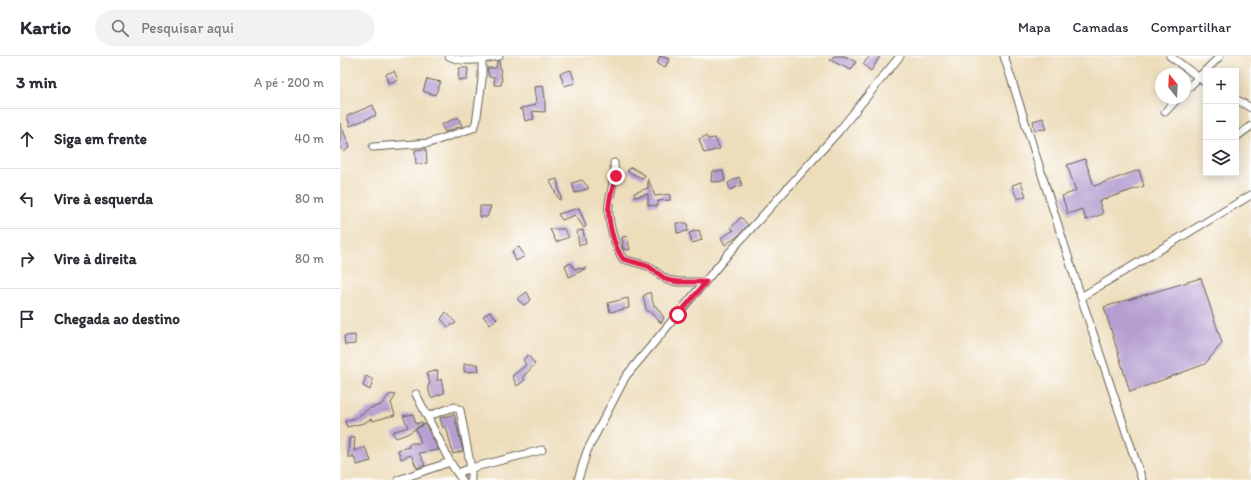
<!DOCTYPE html>
<html lang="pt">
<meta charset="utf-8">
<style>
body{margin:0;font-family:Itim,sans-serif;background:#f2f2f3;color:#2b2b33}
.controls{position:absolute;right:12px;top:12px;display:grid;overflow:hidden;border-radius:0px;box-shadow:0 2px 10px #0003}
.controls button{width:36px;height:36px;display:grid;place-items:center;padding:0;border:0;border-bottom:1px solid #e1e1e2;background:#fff;color:#2b2b33;font:20px sans-serif}
.compass{position:absolute;left:815px;top:12px;width:36px;height:36px;border-radius:50%;background:#fff;box-shadow:0 2px 10px #0003;rotate:342deg}
.stop{position:absolute;width:12px;height:12px;margin:-9px;border:3px solid #e11d48;border-radius:50%;background:#fff}
.stop.end{background:#e11d48;border-color:#fff;box-shadow:0 1px 4px #0008}
.list{margin:0;padding:0;list-style:none}
h2{display:flex;justify-content:space-between;align-items:center;height:52px;margin:0;padding:0 16px;font-size:17px}
h2 small{font-size:13px;font-weight:400;color:#7c7c81}
.list li{display:grid;grid-template-columns:26px 1fr auto;gap:12px;align-items:center;box-sizing:border-box;height:60px;padding:0 16px;border-top:1px solid #e1e1e2}
.list b{display:block;font-size:15px;white-space:nowrap}
.list em{font-size:13px;font-style:normal;color:#7c7c81}
.icon{flex:none;width:22px;height:22px;fill:none;stroke:currentColor;stroke-width:2;stroke-linecap:round;stroke-linejoin:round}
.map{position:relative;flex:none;width:911px;height:424px;overflow:hidden}
header{display:flex;align-items:center;gap:24px;box-sizing:border-box;height:56px;padding:0 20px;background:#fff;border-bottom:1px solid #e1e1e2}
header strong{font-size:19px}
nav{display:flex;gap:22px;margin-inline-start:auto;font-size:14px}
.search{width:280px;height:36px;background:#f2f2f3;display:flex;align-items:center;gap:10px;box-sizing:border-box;padding:0 14px;border-radius:22px;color:#7c7c81;font-size:15px}
main{display:flex}
aside{flex:1;background:#fff}
.map>svg:first-child{display:block}
.building{fill:#b59fd0}
.lines{fill:none;stroke-linecap:round;stroke-linejoin:round}
.street-casing{stroke:#656054;stroke-width:9}
.street{stroke:#fff;stroke-width:7}
.route{stroke:#e11d48;stroke-width:5}
</style>
<header>
<strong>Kartio</strong>
<div class="search"><svg class="icon" aria-label="search" viewBox="0 0 24 24"><circle cx="10" cy="10" r="6"/><path d="M15 15l6 6"/></svg>Pesquisar aqui</div>
<nav><a>Mapa</a><a>Camadas</a><a>Compartilhar</a></nav>
</header>
<main>
<aside>
<h2>3 min<small>A pé · 200 m</small></h2>
<ul class="list">
<li><svg class="icon" aria-label="ahead" viewBox="0 0 24 24"><path d="M12 20V5M6 11l6-6 6 6"/></svg><div><b>Siga em frente</b></div><em>40 m</em></li>
<li><svg class="icon" aria-label="left" viewBox="0 0 24 24"><path d="M17 20v-9H6M10 6l-5 5 5 5"/></svg><div><b>Vire à esquerda</b></div><em>80 m</em></li>
<li><svg class="icon" aria-label="right" viewBox="0 0 24 24"><path d="M7 20v-9h11M14 6l5 5-5 5"/></svg><div><b>Vire à direita</b></div><em>80 m</em></li>
<li><svg class="icon" aria-label="arrive" viewBox="0 0 24 24"><path d="M6 21V4h12l-3 4 3 4H6"/></svg><div><b>Chegada ao destino</b></div></li>
</ul>
</aside>
<div class="map">
<svg width="911" height="424" viewBox="0 0 911 424">
<rect width="100%" height="100%" fill="#fff"/>
<filter id="ink" filterUnits="userSpaceOnUse"><feTurbulence type="fractalNoise" baseFrequency=".025" numOctaves="2"/><feDisplacementMap in="SourceGraphic" scale="8" xChannelSelector="R" yChannelSelector="G"/><feConvolveMatrix kernelMatrix="1 2 1 2 8 2 1 2 1" color-interpolation-filters="sRGB"/></filter>
<filter id="wash" filterUnits="userSpaceOnUse"><feTurbulence type="fractalNoise" baseFrequency=".012" numOctaves="4" result="noise"/><feDisplacementMap in="SourceGraphic" scale="16" xChannelSelector="R" yChannelSelector="G"/><feGaussianBlur stdDeviation="0.9" result="paint"/><feColorMatrix in="noise" values="0 0 0 0 0 0 0 0 0 0 0 0 0 0 0 0 0 1.4 0 .05"/><feComposite in="paint" operator="in"/></filter>
<g filter="url(#wash)">
<rect width="100%" height="100%" fill="#edddbb"/>
<g id="blocks">
<!-- building -->
<g class="building">
<path d="M 320,0 L 329,3 L 325,12 L 317,8 Z"/>
<path d="M 494,0 L 505,0 L 516,6 L 511,14 L 490,4 Z"/>
<path d="M 530,0 L 540,0 L 531,15 L 523,8 Z"/>
<path d="M 159,5 L 162,25 L 161,29 L 154,29 L 155,21 L 149,21 L 147,12 L 156,12 L 157,6 Z"/>
<path d="M 119,12 L 128,12 L 127,24 L 118,24 Z"/>
<path d="M 231,14 L 235,27 L 224,30 L 220,17 Z"/>
<path d="M 54,15 L 58,24 L 48,27 L 46,18 Z"/>
<path d="M 87,23 L 101,26 L 95,39 L 83,35 Z"/>
<path d="M 203,30 L 205,43 L 205,56 L 192,55 L 194,63 L 185,65 L 183,55 L 179,53 L 195,49 L 196,47 L 194,31 Z"/>
<path d="M 33,49 L 36,59 L 10,70 L 7,60 Z"/>
<path d="M 118,61 L 122,70 L 105,76 L 101,69 Z"/>
<path d="M 703,62 L 707,73 L 695,74 L 693,65 Z"/>
<path d="M 0,67 L 10,91 L 4,96 L 0,92 Z"/>
<path d="M 366,80 L 368,83 L 375,82 L 380,93 L 364,97 L 359,83 Z"/>
<path d="M 86,93 L 87,107 L 76,108 L 75,94 Z"/>
<path d="M 745,103 L 754,130 L 799,114 L 804,130 L 759,145 L 763,158 L 746,164 L 742,153 L 728,158 L 722,140 L 736,135 L 727,109 Z"/>
<path d="M 291,111 L 305,119 L 303,123 L 287,115 Z"/>
<path d="M 372,115 L 383,115 L 385,125 L 371,126 Z"/>
<path d="M 399,121 L 402,129 L 390,134 L 388,127 Z"/>
<path d="M 217,123 L 221,143 L 219,144 L 210,125 Z"/>
<path d="M 308,123 L 315,140 L 330,138 L 330,144 L 318,145 L 318,150 L 308,149 L 308,138 L 295,141 L 294,137 L 308,132 Z"/>
<path d="M 242,124 L 249,132 L 235,137 L 232,127 Z"/>
<path d="M 681,126 L 686,140 L 677,143 L 672,129 Z"/>
<path d="M 140,150 L 151,150 L 147,161 L 140,161 Z"/>
<path d="M 239,152 L 246,170 L 244,172 L 235,159 L 222,164 L 218,158 Z"/>
<path d="M 401,161 L 408,169 L 399,179 L 385,189 L 381,182 L 394,174 L 391,172 Z"/>
<path d="M 336,167 L 347,167 L 348,175 L 337,177 Z"/>
<path d="M 210,173 L 224,173 L 229,181 L 216,186 Z"/>
<path d="M 243,174 L 246,188 L 239,189 L 237,175 Z"/>
<path d="M 359,174 L 362,184 L 352,187 L 349,177 Z"/>
<path d="M 287,180 L 290,194 L 283,193 L 282,181 Z"/>
<path d="M 179,191 L 185,200 L 176,205 L 172,195 Z"/>
<path d="M 231,207 L 234,213 L 247,212 L 229,221 L 225,209 Z"/>
<path d="M 861,222 L 882,287 L 865,308 L 790,336 L 764,251 Z"/>
<path d="M 187,236 L 191,244 L 184,249 L 177,243 Z"/>
<path d="M 310,236 L 314,250 L 316,250 L 324,262 L 321,267 L 309,255 L 307,256 L 303,240 Z"/>
<path d="M 288,242 L 289,252 L 270,256 L 268,247 Z"/>
<path d="M 106,256 L 116,267 L 108,271 L 101,263 Z"/>
<path d="M 150,256 L 157,263 L 150,269 L 143,260 Z"/>
<path d="M 15,279 L 15,288 L 5,289 L 4,280 Z"/>
<path d="M 188,299 L 195,308 L 183,321 L 185,324 L 177,330 L 172,320 L 186,309 L 183,304 Z"/>
<path d="M 124,308 L 138,308 L 139,315 L 124,316 Z"/>
<path d="M 98,314 L 97,325 L 101,323 L 104,337 L 91,342 L 89,335 L 88,329 L 90,328 L 87,317 Z"/>
<path d="M 26,320 L 33,324 L 30,334 L 23,330 Z"/>
<path d="M 50,338 L 56,339 L 51,347 L 55,359 L 32,365 L 31,363 L 24,367 L 7,371 L 5,365 L 15,362 L 30,352 L 41,349 Z"/>
<path d="M 73,358 L 76,368 L 82,366 L 83,368 L 67,378 L 56,382 L 52,376 L 68,371 L 63,360 Z"/>
<path d="M 114,358 L 123,395 L 113,398 L 106,370 L 103,372 L 100,362 Z"/>
<path d="M 85,368 L 99,394 L 79,397 L 85,409 L 77,412 L 71,399 L 61,403 L 58,394 L 69,391 L 69,387 L 81,387 L 76,373 Z"/>
<path d="M 15,381 L 14,395 L 25,391 L 31,405 L 17,409 L 13,399 L 13,401 L 8,401 L 9,383 Z"/>
</g>
</g>
</g>
<g filter="url(#ink)">
<use href="#blocks" fill-opacity="0" stroke="#656054" stroke-width="1"/>
<g class="lines">
<!-- street casing -->
<g class="street-casing">
<g id="street">
<path d="M 109,0 C 125,8 142,3 159,0"/>
<path d="M 664,0 L 741,241 L 802,424"/>
<path d="M 830,0 L 866,27"/>
<path d="M 845,35 L 880,0"/>
<path d="M 896,43 L 911,52"/>
<path d="M 825,56 L 838,42"/>
<path d="M 896,81 L 911,70"/>
<path d="M 33,91 L 89,87 L 133,72 L 136,67 L 142,24 L 142,3"/>
<path d="M 274,107 C 276,122 271,132 269,147 C 267,163 274,189 283,203 L 308,210 L 327,224 L 339,226 L 365,226"/>
<path d="M 741,241 L 911,139"/>
<path d="M 76,338 L 110,406 L 122,424"/>
<path d="M 88,360 L 114,351 L 120,354 L 131,412 L 131,424"/>
<path d="M 118,417 L 131,412 L 202,394"/>
<path d="M 58,424 L 110,406"/>
<path d="M 238,424 L 247,395 L 286,320 L 389,197 L 498,76 L 560,0"/>
</g>
</g>
<!-- street -->
<use href="#street" class="street"/>
</g>
</g>
<g class="lines" filter="url(#ink)">
<!-- route -->
<path class="route" d="M 276,120 C 273,130 270,139 269,148 C 267,165 274,190 283,203 L 308,210 L 327,224 L 339,226 L 366,226 L 338,259"/>
</g>
</svg>
<div class="controls">
<button>+</button>
<button>−</button>
<button><svg class="icon" aria-label="layers" viewBox="0 0 24 24"><path d="M12 4l9 5-9 5-9-5zM3 14l9 5 9-5"/></svg></button>
</div>
<svg class="compass" viewBox="-18 -18 36 36"><path d="M0-13l5 13h-10z" fill="#e53935"/><path d="M0 13l5-13h-10z" fill="#7c7c81"/></svg>
<div class="stop" style="left:338px;top:259px"></div>
<div class="stop end" style="left:276px;top:120px"></div>
</div>
</main>
